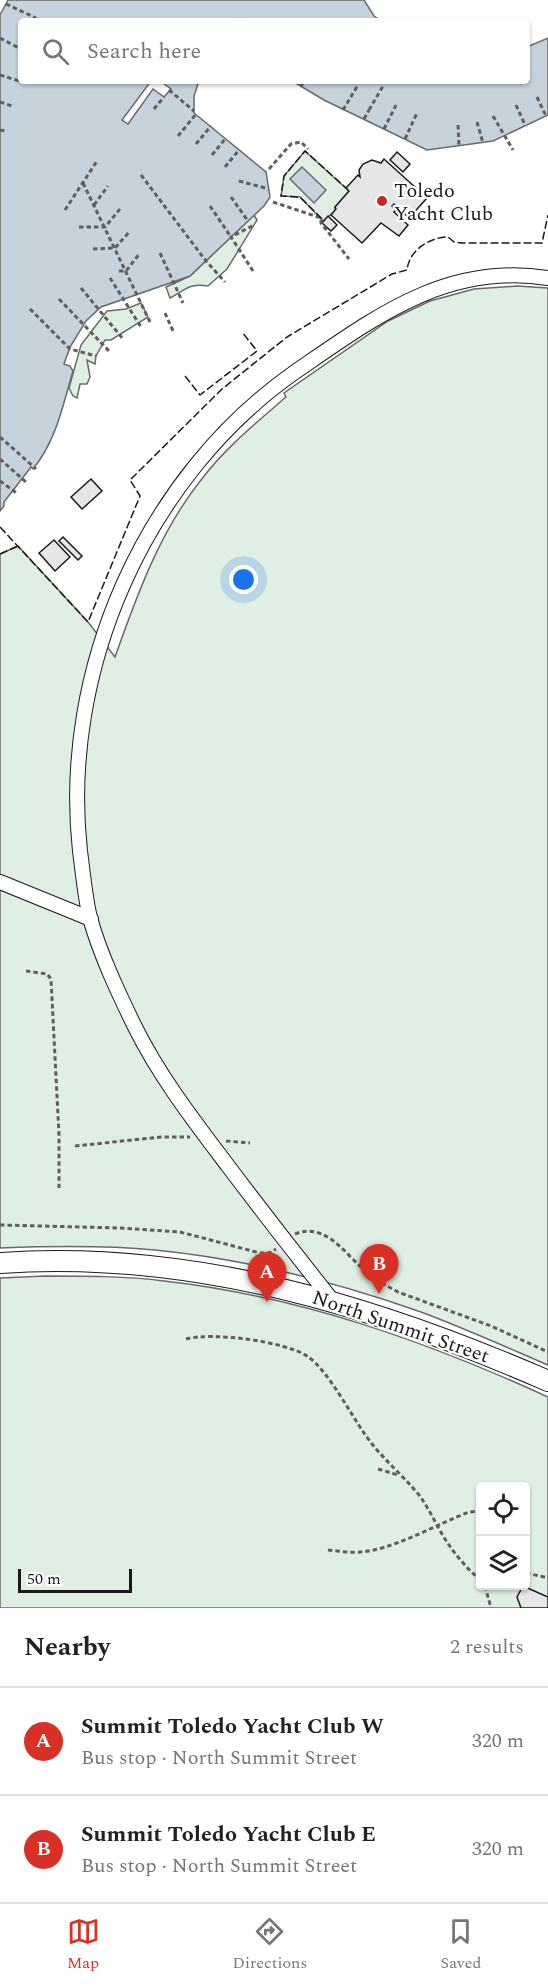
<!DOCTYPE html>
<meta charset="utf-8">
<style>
body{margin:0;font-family:Spectral,serif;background:#f6f6f6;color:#222}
.controls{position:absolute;right:18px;bottom:18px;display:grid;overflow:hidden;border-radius:6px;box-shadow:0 2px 4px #0004}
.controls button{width:54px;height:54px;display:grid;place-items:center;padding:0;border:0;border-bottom:2px solid #e0e0e0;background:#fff;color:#222;font:30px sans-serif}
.scale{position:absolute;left:18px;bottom:15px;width:114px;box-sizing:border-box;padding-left:6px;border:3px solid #1a1a1a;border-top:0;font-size:16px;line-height:21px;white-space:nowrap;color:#1a1a1a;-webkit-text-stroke:4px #fff;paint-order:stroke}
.you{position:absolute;left:244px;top:580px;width:21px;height:21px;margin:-15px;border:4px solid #fff;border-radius:50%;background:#1a73e8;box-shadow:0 0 0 9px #1a73e833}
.badge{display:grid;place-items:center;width:39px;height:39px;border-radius:50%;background:#d93025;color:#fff;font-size:20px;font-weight:700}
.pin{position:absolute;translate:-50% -50px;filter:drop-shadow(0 2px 3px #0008)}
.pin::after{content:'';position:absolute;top:32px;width:21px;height:18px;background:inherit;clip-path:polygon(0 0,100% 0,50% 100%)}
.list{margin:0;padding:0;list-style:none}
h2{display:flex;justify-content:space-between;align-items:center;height:78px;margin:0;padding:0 24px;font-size:26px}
h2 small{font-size:20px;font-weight:400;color:#767676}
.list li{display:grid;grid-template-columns:39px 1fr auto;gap:18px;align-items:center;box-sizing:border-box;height:108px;padding:0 24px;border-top:2px solid #e0e0e0}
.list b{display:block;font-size:22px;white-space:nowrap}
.list p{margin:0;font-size:20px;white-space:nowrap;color:#767676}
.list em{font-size:20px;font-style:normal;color:#767676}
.icon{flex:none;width:33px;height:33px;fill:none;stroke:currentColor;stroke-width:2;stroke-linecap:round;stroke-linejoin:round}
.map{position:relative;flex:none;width:548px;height:1608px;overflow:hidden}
.search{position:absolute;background:#fff;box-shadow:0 2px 4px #0004;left:18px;right:18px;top:18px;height:66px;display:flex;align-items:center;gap:15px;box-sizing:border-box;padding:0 21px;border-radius:6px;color:#767676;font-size:22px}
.sheet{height:294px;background:#fff}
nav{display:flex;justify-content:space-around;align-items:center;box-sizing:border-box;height:84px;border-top:2px solid #e0e0e0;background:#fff;font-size:16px;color:#767676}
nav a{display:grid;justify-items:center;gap:3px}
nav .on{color:#d93025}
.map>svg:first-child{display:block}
.green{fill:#e0efe3;stroke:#6a6a6a;stroke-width:1.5;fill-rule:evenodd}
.water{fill:#c6d2dc;stroke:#6a6a6a;stroke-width:1.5}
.pier{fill:#fff;stroke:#6a6a6a;stroke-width:1.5}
.building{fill:#e6e6e6;stroke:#1a1a1a;stroke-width:1.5}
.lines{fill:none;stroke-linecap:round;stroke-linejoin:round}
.minor-casing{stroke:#1a1a1a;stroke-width:16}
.secondary-casing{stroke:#1a1a1a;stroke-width:22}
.path{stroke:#5f5f5f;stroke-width:3;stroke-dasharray:4.5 3;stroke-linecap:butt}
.minor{stroke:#fff;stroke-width:14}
.secondary{stroke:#fff;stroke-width:20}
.fence{stroke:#1a1a1a;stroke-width:1.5;stroke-dasharray:8 3;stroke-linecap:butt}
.poi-dot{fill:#c62828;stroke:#fff;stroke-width:2}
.labels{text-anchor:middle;stroke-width:4.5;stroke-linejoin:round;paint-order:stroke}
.poi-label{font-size:20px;fill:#1a1a1a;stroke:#fff;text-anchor:start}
.street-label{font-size:20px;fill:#1a1a1a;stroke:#fff}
</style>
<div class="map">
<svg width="548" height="1608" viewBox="0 0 548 1608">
<rect width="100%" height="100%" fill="#fff"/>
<!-- green -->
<g class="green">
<path d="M 305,151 L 349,191 L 335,207 L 335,211 L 323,221 L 300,197 L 281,196 L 284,176 Z"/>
<path d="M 254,215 L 257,220 L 227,269 L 208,286 C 188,283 186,290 170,298 L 166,287 L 190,276 Z"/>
<path d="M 517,286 L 548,288 L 548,1365 C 506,1347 464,1328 421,1312 C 336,1282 245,1259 155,1250 C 103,1245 52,1246 0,1248 L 0,554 L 18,546 L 88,622 L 115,657 C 137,595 160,531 201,480 C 225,448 256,423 286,397 L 284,393 L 388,321 L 430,301 L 474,289 Z"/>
<path d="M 141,303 L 148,317 L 111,340 L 105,340 L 96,356 L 95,364 L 87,360 L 90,377 L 87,384 L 80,384 L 77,398 L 73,396 L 69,388 L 81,345 L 107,311 L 126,309 Z"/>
<path d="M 45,1276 C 85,1276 125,1276 164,1281 C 298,1296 426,1341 548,1397 L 548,1608 L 0,1608 L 0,1278 ZM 480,1486 L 526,1486 L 526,1586 L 480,1586 Z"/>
</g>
<!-- water -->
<g class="water">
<path d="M 8,0 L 364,0 L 374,16 L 381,21 L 21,21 L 21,81 L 199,81 L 194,96 L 194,113 L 266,172 L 270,197 L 264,206 L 190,276 L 101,307 L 86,321 L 70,347 L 64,364 L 70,366 L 73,371 C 63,405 56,441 33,469 L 31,467 L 4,502 L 4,506 L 0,511 L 0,15 Z"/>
<path d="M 548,38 L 548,115 L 493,141 L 427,150 L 324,100 L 292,81 L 527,81 L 527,47 Z"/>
<path d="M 302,167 L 326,190 L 314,203 L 290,179 Z"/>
</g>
<!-- pier -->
<path class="pier" d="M 151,81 L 160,81 L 171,89 L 164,97 L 153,89 L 128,124 L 122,120 Z"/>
<!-- building -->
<g class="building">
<path d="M 397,152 L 410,164 L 403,172 L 390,160 Z"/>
<path d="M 384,159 L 427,198 L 409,218 L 394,204 L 392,206 L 396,210 L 394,212 L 408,225 L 399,236 L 381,223 L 362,243 L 331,215 L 336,209 L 335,207 L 349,191 L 346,188 L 358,175 L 360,177 L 359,170 L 363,164 L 372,160 L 381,163 Z"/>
<path d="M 328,216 L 337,225 L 331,231 L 322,223 Z"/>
<path d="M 91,479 L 102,491 L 82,509 L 71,497 Z"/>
<path d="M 63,537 L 82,556 L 78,560 L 59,541 Z"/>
<path d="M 54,540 L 70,557 L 55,571 L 39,553 Z"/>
<path d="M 523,1586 L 548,1597 L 548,1608 L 521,1608 L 517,1597 Z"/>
</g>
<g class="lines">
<!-- minor casing -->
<g class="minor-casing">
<g id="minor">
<path d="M 0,882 L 91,919"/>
<path d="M 332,1300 C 297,1256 262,1211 228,1166 C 194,1121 159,1076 134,1025 C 118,992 100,954 90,918 C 85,897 83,873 80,851 C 60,671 145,477 295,372 C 374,318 446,262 548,278"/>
</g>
</g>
<!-- secondary casing -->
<g class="secondary-casing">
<path id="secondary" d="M 0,1263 C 192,1250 374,1305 548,1381"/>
</g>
<!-- path -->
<g class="path">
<path d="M 6,4 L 36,18"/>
<path d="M 240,21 L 241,18"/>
<path d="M 0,38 L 19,48"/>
<path d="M 0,75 L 19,81"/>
<path d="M 195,81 L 197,84"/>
<path d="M 301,86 L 304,81"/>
<path d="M 169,90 L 194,111"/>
<path d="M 537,97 L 546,116"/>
<path d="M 0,102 L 12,106"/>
<path d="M 516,105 L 525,125"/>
<path d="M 154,109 L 164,97"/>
<path d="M 343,110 L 358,85"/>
<path d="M 369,110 L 383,86"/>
<path d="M 493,116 L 513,150"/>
<path d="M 364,119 L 369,110"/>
<path d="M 477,122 L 483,143"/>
<path d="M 458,125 L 459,146"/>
<path d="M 384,129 L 396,105"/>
<path d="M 0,130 L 5,131"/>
<path d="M 178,136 L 196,114"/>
<path d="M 405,139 L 417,113"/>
<path d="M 196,144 L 211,126"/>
<path d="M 212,155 L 225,139"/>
<path d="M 225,167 L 239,150"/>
<path d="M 269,169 L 291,144 L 301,142 L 308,149"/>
<path d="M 141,175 L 206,261 L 225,282"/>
<path d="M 239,181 L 269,189"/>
<path d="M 83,183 L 150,322"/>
<path d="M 231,197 L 248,221"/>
<path d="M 273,202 L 321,218 L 321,223 L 349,259"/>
<path d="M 94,205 L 108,186"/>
<path d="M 210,206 L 231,237"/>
<path d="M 65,210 L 97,161"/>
<path d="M 79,227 L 105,227 L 120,209"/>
<path d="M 93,249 L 115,248 L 130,231"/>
<path d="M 160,253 L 183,303"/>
<path d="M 119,271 L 126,271 L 140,253"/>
<path d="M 253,271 L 231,237 L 254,225"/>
<path d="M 110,278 L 141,327"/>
<path d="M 81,288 L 123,339"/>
<path d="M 59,299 L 109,351"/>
<path d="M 30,309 L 70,349 L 96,356"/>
<path d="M 165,313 L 173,331"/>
<path d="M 0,437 L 36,469"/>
<path d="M 0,459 L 28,484"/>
<path d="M 0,481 L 18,494"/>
<path d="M 26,971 L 47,974 L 51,979 L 59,1135 L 59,1188"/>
<path d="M 226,1141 L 250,1143"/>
<path d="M 75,1146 L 161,1137 L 190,1137"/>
<path d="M 0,1225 L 121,1228 L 180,1232 L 260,1253 L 269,1253 L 276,1249"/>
<path d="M 295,1234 C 324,1222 343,1251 362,1268 C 373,1278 385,1285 398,1292 L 491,1326 L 548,1352"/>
<path d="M 186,1339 C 213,1332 283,1341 307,1356 C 327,1369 350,1413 364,1433 C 380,1457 401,1473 419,1495 C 430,1510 437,1527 447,1542 C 456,1556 468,1569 480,1580"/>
<path d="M 378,1469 L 398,1475"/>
<path d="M 328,1550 C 338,1551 349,1553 360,1552 C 393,1550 437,1524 469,1512 L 480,1511"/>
<path d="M 526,1573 L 548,1578"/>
<path d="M 485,1586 L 491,1608"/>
</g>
<!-- minor -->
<use href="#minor" class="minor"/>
<!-- secondary -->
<use href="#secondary" class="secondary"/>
<!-- fence -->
<g class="fence">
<path d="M 322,219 L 300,197 L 281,196 L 284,176 L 305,151 L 346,188"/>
<path d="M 185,376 L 200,395 L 257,351 L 242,332"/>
<path d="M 0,527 L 88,622 L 140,496 L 130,480 L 222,389 L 287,337 L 392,274 L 407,270 C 409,250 430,237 448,237 L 454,242 L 462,243 L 542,243 L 548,215"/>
<path d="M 0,554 L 18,546"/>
</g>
</g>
<!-- markers -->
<circle class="poi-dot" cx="382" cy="201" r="6"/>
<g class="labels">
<!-- poi labels -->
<g class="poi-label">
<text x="394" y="197">Toledo<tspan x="394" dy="23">Yacht Club</tspan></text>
</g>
<!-- street labels -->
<g class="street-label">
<text transform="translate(401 1326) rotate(19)" y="7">North Summit Street</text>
</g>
</g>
</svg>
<div class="controls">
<button><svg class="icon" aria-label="locate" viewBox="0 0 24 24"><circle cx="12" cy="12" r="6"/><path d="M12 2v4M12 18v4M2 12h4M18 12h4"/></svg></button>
<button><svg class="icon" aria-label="layers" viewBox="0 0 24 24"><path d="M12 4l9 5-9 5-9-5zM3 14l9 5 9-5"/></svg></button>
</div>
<div class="scale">50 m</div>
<div class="you"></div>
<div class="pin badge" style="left:267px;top:1302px">A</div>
<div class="pin badge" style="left:379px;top:1294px">B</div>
<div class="search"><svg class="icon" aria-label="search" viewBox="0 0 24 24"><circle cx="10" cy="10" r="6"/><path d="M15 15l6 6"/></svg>Search here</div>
</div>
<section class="sheet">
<h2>Nearby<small>2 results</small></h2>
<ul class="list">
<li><span class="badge">A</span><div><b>Summit Toledo Yacht Club W</b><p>Bus stop · North Summit Street</p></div><em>320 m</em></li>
<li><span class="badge">B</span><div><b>Summit Toledo Yacht Club E</b><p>Bus stop · North Summit Street</p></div><em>320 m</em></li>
</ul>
</section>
<nav>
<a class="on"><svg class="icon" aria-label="map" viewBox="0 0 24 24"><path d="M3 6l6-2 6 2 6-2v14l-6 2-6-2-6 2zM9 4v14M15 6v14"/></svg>Map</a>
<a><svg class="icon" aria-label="directions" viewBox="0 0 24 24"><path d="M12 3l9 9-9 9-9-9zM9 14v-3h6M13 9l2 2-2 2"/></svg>Directions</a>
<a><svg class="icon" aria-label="saved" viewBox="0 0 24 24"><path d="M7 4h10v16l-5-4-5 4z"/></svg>Saved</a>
</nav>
